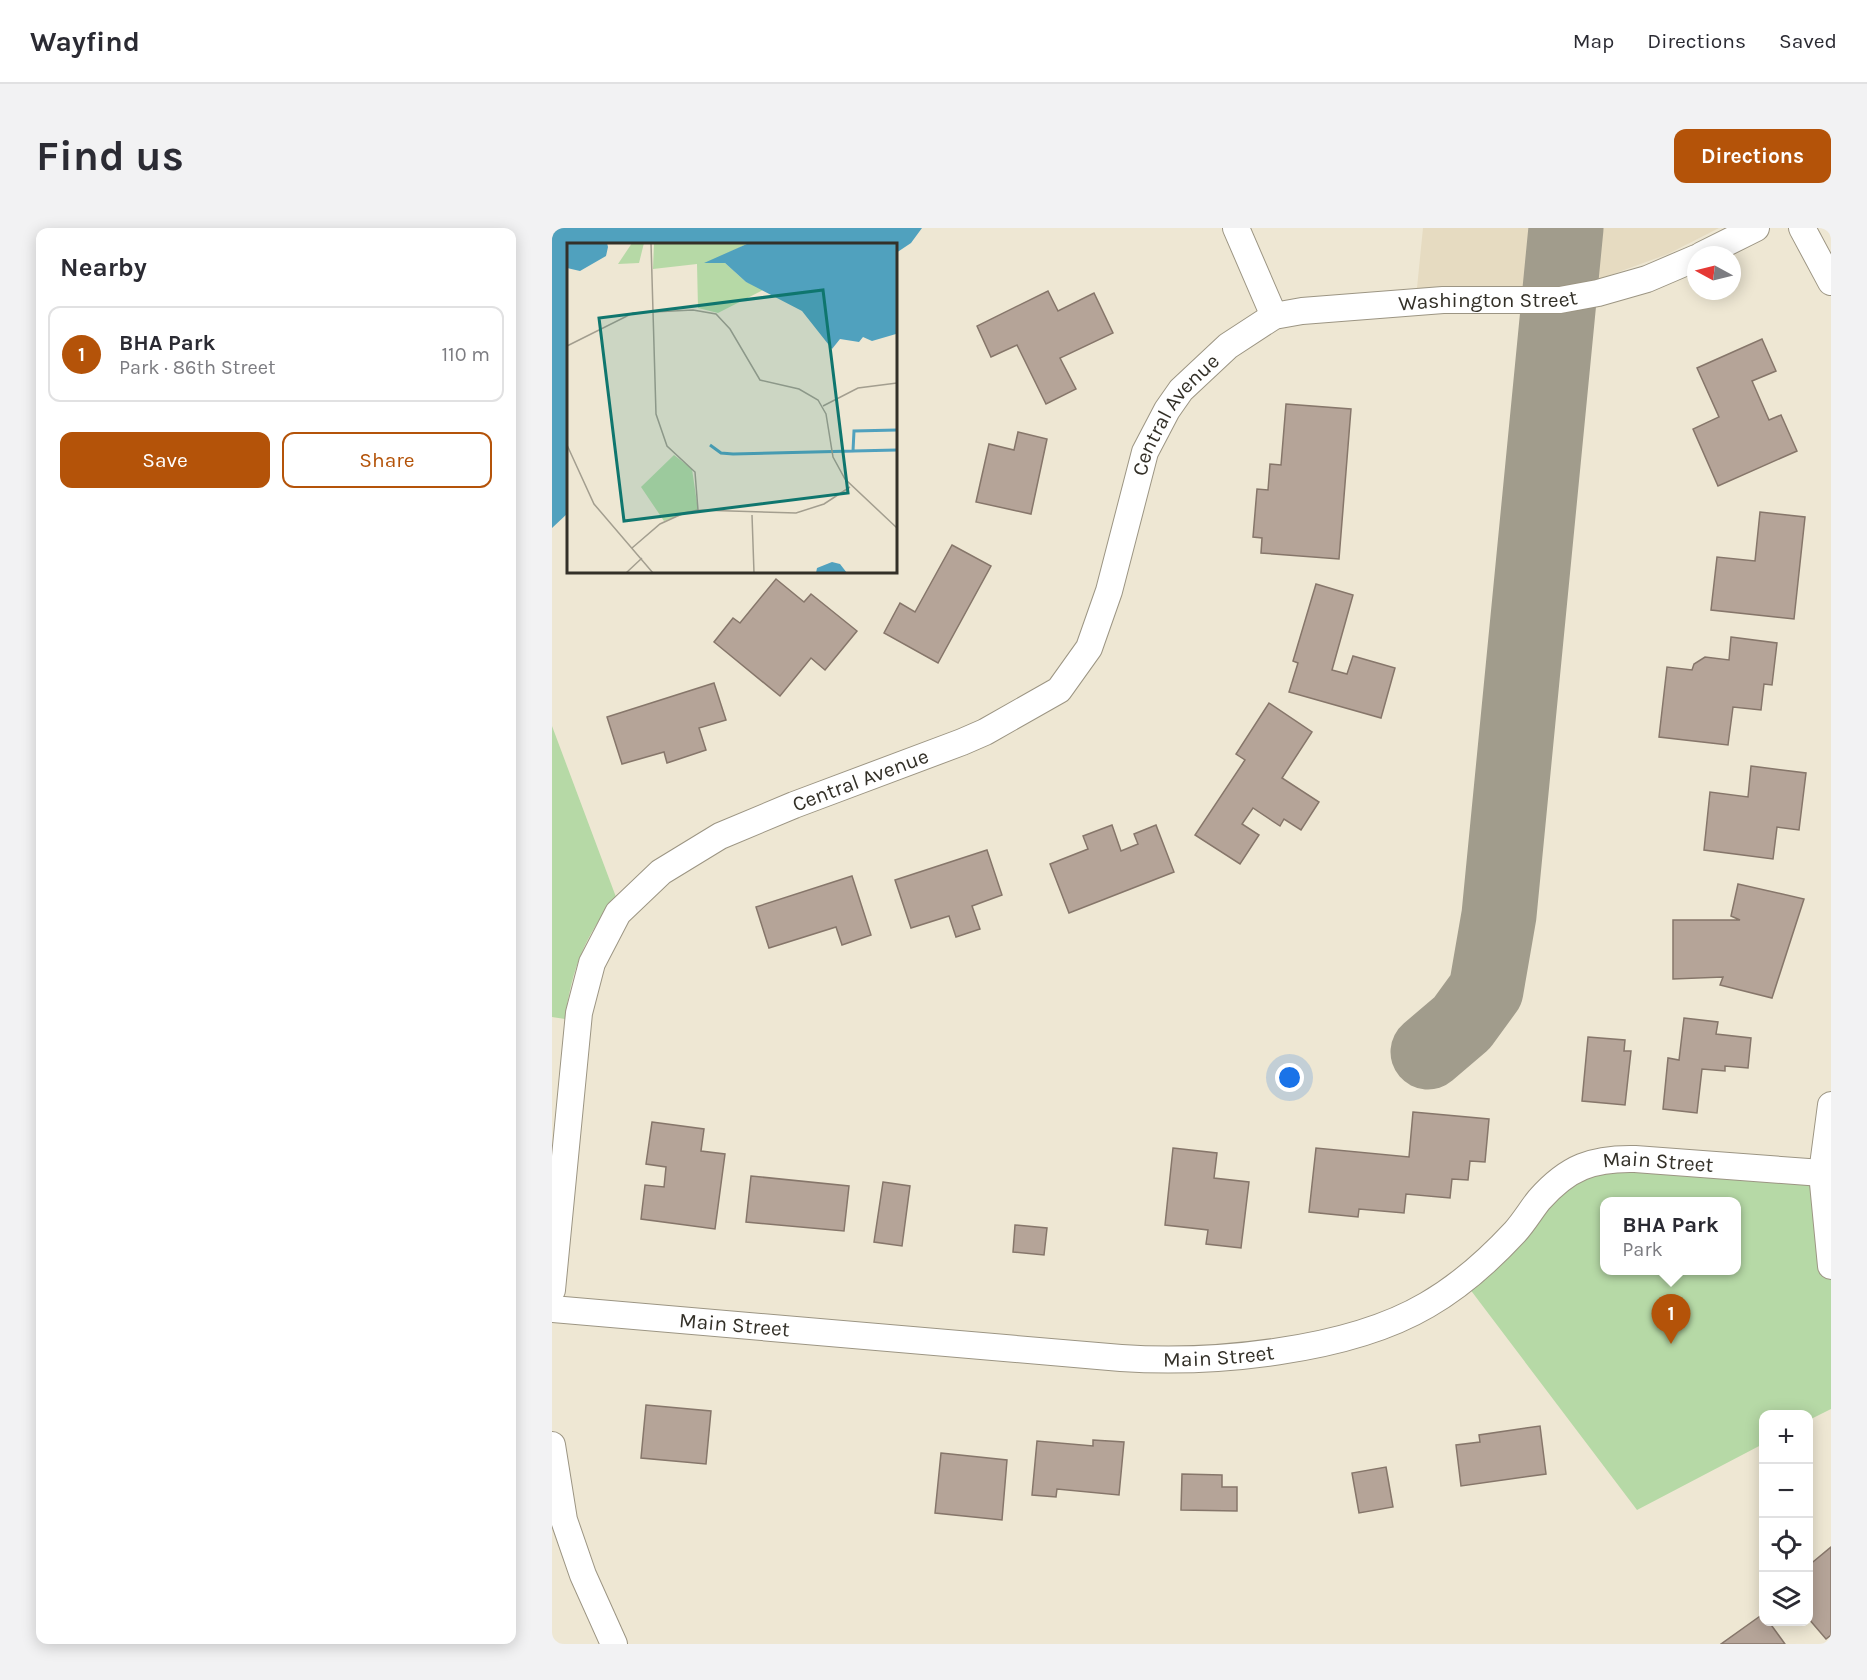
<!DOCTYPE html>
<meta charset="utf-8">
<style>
body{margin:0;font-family:Karla,sans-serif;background:#f2f2f3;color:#2b2b33}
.controls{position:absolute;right:18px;bottom:18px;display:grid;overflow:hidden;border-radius:12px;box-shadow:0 3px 15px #0003}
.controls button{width:54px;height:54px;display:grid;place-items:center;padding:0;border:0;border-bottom:2px solid #e1e1e2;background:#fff;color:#2b2b33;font:30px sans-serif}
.compass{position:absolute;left:1135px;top:18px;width:54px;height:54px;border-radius:50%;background:#fff;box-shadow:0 3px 15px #0003;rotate:277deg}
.you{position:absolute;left:738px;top:850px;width:21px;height:21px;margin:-15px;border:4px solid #fff;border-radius:50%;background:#1a73e8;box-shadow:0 0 0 9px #1a73e833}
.badge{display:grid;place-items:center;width:39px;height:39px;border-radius:50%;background:#b45309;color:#fff;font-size:20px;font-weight:700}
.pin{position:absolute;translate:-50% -50px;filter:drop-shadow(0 2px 3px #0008)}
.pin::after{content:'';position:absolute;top:32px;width:21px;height:18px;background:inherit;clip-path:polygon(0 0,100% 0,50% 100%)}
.popup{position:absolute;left:1048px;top:969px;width:141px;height:78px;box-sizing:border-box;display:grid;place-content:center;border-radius:12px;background:#fff;filter:drop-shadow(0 2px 4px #0005);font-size:20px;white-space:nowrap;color:#7c7c81}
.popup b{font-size:22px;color:#2b2b33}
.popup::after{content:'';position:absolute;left:50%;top:100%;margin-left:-12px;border:12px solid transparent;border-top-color:#fff}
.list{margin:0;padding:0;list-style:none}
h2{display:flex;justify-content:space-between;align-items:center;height:78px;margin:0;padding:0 24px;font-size:26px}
h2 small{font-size:20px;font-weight:400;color:#7c7c81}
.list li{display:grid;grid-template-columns:39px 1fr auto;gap:18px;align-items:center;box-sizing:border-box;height:96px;margin:0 12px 12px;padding:0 12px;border:2px solid #e1e1e2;border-radius:12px}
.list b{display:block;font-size:22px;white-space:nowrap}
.list p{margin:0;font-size:20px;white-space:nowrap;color:#7c7c81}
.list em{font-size:20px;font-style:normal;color:#7c7c81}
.actions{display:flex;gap:12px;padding:18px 24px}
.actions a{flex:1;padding:14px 0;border:2px solid #b45309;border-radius:12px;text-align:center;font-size:21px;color:#b45309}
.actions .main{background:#b45309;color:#fff}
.icon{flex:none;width:33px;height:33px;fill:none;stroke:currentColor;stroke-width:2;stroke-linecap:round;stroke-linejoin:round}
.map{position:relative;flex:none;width:1279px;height:1416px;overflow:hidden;border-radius:12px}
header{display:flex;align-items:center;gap:36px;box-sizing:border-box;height:84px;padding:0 30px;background:#fff;border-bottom:2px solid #e1e1e2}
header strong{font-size:28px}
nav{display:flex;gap:33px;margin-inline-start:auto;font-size:21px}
.intro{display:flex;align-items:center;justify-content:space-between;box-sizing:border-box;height:144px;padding:0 36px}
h1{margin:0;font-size:42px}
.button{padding:15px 27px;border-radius:12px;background:#b45309;color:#fff;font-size:21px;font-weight:700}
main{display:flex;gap:36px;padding:0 36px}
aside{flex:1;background:#fff;border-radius:12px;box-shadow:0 3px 15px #0003}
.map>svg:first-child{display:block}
.built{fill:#e6dbc1}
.green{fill:#b6d9a6;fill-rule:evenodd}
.water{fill:#50a1be}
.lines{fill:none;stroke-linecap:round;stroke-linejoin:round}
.taxiway{stroke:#a19c8c;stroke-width:75}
.building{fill:#b5a498;stroke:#86766a;stroke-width:1.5}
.minor-casing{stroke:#9c9583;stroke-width:28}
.minor{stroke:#fff;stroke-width:26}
.labels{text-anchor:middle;stroke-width:4.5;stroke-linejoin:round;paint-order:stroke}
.street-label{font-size:21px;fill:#333028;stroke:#eee7d3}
.inset-river{fill:none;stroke:#50a1be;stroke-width:3}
.inset-road{fill:none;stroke:#a39e8f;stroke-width:1.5}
.view{fill:#0f766e;fill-opacity:0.15;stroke:#0f766e;stroke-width:3}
.inset-edge{fill:none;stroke:#333028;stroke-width:3}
</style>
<header>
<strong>Wayfind</strong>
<nav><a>Map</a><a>Directions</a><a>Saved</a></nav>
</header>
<div class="intro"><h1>Find us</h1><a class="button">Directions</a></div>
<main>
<aside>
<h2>Nearby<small></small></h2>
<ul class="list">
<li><span class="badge">1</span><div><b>BHA Park</b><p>Park · 86th Street</p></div><em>110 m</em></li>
</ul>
<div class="actions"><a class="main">Save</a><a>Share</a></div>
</aside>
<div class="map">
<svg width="1279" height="1416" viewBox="0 0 1279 1416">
<rect width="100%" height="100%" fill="#eee7d3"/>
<!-- built -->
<path class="built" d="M 871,0 L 1167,0 L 1116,26 L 1042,53 L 952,61 L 865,60 Z"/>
<!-- green -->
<g class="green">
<path d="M 0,498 L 64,669 C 32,709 20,741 13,791 L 0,789 Z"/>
<path d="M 1031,937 L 1270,945 L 1279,1039 L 1279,1181 L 1257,1192 L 1256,1186 L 1212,1186 L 1211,1216 L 1085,1282 L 911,1052 ZM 1053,974 L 1185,974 L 1185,1042 L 1053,1042 Z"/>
</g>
<!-- water -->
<path class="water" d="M 0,0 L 370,0 L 359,15 L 344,25 L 344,16 L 16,16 L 16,285 L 0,300 Z"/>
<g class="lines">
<!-- taxiway -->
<path class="taxiway" d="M 876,824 L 910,795 L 934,762 L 947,687 L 1014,0"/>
</g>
<!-- building -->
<g class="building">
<path d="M 496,63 L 506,83 L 542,65 L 561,105 L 508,130 L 524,161 L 494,176 L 465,117 L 439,129 L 425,98 Z"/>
<path d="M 1210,111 L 1224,143 L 1200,153 L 1217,192 L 1229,187 L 1245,223 L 1166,258 L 1141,201 L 1167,189 L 1145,140 Z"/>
<path d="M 734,176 L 799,181 L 787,331 L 709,325 L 710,310 L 701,309 L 705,261 L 716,262 L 718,236 L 729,237 Z"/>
<path d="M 466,204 L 495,211 L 479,286 L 424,274 L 437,216 L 462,222 Z"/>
<path d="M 1208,284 L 1253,289 L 1242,391 L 1159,382 L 1165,329 L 1203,333 Z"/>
<path d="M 400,317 L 439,338 L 386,435 L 332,405 L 348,375 L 363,384 Z"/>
<path d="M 224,351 L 252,374 L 259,366 L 305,403 L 273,442 L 259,430 L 228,468 L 162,414 L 181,390 L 188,395 Z"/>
<path d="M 764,356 L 801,367 L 780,442 L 795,446 L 801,428 L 843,440 L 829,490 L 737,464 L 746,435 L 741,433 Z"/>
<path d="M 1179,409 L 1225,415 L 1220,457 L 1212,456 L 1209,482 L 1181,479 L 1176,517 L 1107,509 L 1115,439 L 1140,442 L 1142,436 L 1153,429 L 1177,432 Z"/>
<path d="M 162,455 L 174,492 L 147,500 L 154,522 L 115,535 L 112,524 L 70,536 L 55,489 Z"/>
<path d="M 717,475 L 760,504 L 730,550 L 767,574 L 749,602 L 732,591 L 728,598 L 701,580 L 690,596 L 707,607 L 688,636 L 643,607 L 693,532 L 684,526 Z"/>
<path d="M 1199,538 L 1254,545 L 1247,602 L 1225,599 L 1221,631 L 1152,622 L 1158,564 L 1196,569 Z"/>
<path d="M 560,597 L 569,623 L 586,616 L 582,606 L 604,597 L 622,644 L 517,685 L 498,636 L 536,621 L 531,608 Z"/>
<path d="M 435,622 L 450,667 L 420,678 L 428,701 L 404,709 L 397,688 L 359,700 L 343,652 Z"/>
<path d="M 300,648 L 319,707 L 290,717 L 284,699 L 217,720 L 204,679 Z"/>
<path d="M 1186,656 L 1252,671 L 1220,770 L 1168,757 L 1171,749 L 1121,751 L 1121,692 L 1188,692 L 1179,688 Z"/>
<path d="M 1132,790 L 1166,794 L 1164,806 L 1199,810 L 1196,840 L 1173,838 L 1173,843 L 1150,841 L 1145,885 L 1111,881 L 1116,830 L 1127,832 Z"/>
<path d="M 1036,809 L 1073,812 L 1072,823 L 1079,823 L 1073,877 L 1030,873 Z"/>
<path d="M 861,884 L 937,891 L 933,934 L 918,933 L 916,952 L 900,951 L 898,970 L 854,966 L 852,985 L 807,981 L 806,989 L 757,984 L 764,920 L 857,929 Z"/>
<path d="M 100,894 L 152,901 L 149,923 L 173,926 L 163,1001 L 89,991 L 93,957 L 112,959 L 114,939 L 94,936 Z"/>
<path d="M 621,920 L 665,925 L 662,950 L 697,954 L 689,1020 L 654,1016 L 656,1002 L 613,997 Z"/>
<path d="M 199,948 L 297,958 L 292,1003 L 194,994 Z"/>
<path d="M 331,954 L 358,958 L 350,1018 L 322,1014 Z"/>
<path d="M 463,997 L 495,1000 L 492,1027 L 461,1024 Z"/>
<path d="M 94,1177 L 159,1183 L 154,1236 L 89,1230 Z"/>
<path d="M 988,1198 L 994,1246 L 909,1258 L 904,1217 L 928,1214 L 927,1207 Z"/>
<path d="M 541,1212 L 572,1214 L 567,1267 L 505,1261 L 504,1269 L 480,1267 L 485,1213 L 541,1218 Z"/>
<path d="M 389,1225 L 455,1232 L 450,1292 L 383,1285 Z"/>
<path d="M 834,1239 L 841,1279 L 807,1285 L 800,1245 Z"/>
<path d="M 630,1246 L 670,1247 L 670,1259 L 685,1259 L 685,1283 L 629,1282 Z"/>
<path d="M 1279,1319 L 1279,1407 L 1274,1411 L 1256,1390 L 1256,1338 Z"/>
<path d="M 1211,1386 L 1212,1394 L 1217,1394 L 1233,1416 L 1169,1416 Z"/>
</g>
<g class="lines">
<!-- minor casing -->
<g class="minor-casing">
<g id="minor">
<path d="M 684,0 L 722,88"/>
<path d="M 1250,0 L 1279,54"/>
<path d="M 1150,27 L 1204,0"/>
<path d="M 1279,877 L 1270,945 L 1279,1038"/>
<path id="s1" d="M 0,1062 L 27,785 L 40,735 L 66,685 L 109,644 L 168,608 L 242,577 L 410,514 L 433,504 L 507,462 L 537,420 L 557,363 L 593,224 L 615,182 L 629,162 L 676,118 L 722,88 L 750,83 L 891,72 L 1008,72 L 1046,65 L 1095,51 L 1144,30"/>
<path id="s2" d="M 0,1081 L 569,1130 C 660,1136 795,1124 875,1077 C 908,1058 937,1032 963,1004 C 972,994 979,982 987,972 C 1016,939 1041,930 1083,931 L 1270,945"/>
<path d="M 0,1217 L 12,1292 L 31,1347 L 62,1416"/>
</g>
</g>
<!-- minor -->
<use href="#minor" class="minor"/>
</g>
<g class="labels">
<!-- street labels -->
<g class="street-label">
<text dy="7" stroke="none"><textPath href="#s1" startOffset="1546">Washington Street</textPath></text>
<text dy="7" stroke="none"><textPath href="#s1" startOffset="1188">Central Avenue</textPath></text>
<text dy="7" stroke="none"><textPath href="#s1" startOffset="666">Central Avenue</textPath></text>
<text dy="7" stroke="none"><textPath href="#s2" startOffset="1172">Main Street</textPath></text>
<text dy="7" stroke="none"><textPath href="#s2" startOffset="183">Main Street</textPath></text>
<text dy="7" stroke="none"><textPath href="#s2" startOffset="669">Main Street</textPath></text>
</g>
</g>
<!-- overview -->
<g transform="translate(15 15)">
<rect width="330" height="330" fill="#eee7d3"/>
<path d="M 65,0 L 77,0 L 72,20 L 51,21 ZM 87,0 L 182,0 L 142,19 L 158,20 L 179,39 L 198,46 L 151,70 L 131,65 L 130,21 L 86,26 ZM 107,212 L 125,226 L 131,267 L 97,278 L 74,244 Z" fill="#b6d9a6"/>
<path d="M 0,0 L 40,0 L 41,4 L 39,13 L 13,28 L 0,25 ZM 182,0 L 330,0 L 329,91 L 305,98 L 296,94 L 292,99 L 273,96 L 265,106 L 235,68 L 179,39 L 158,20 L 137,20 ZM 265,319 L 273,321 L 280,330 L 249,330 L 250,325 Z" fill="#50a1be"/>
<path class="inset-river" d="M 143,202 L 154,210 L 166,211 L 286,208 L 287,188 L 330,187M 286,208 L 330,207"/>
<path class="inset-road" d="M 84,0 L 89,171 L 100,203 L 128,229 L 131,267M 0,103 L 66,70 L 126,67 L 149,71 L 163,86 L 193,137 L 232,146 L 251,157 L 259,171 L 266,214 L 278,236 L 330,285M 256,163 L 291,145 L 330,140M 0,202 L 27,261 L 86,330M 185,272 L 187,330M 65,305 L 93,281 L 117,270 L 131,267 L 229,270 L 257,261 L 283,244M 59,330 L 75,315"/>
<path class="view" d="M 256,47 L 281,250 L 57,278 L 32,75 Z"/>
<rect width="330" height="330" class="inset-edge"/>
</g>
</svg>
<div class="controls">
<button>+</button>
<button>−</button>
<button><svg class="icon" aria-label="locate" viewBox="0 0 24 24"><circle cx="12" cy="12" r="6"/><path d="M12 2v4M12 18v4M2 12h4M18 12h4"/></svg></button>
<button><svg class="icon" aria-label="layers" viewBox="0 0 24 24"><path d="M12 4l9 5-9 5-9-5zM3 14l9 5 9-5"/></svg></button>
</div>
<svg class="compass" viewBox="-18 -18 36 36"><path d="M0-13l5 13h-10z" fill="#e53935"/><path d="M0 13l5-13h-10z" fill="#7c7c81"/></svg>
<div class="you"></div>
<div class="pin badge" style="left:1119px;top:1116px">1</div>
<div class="popup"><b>BHA Park</b>Park</div>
</div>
</main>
